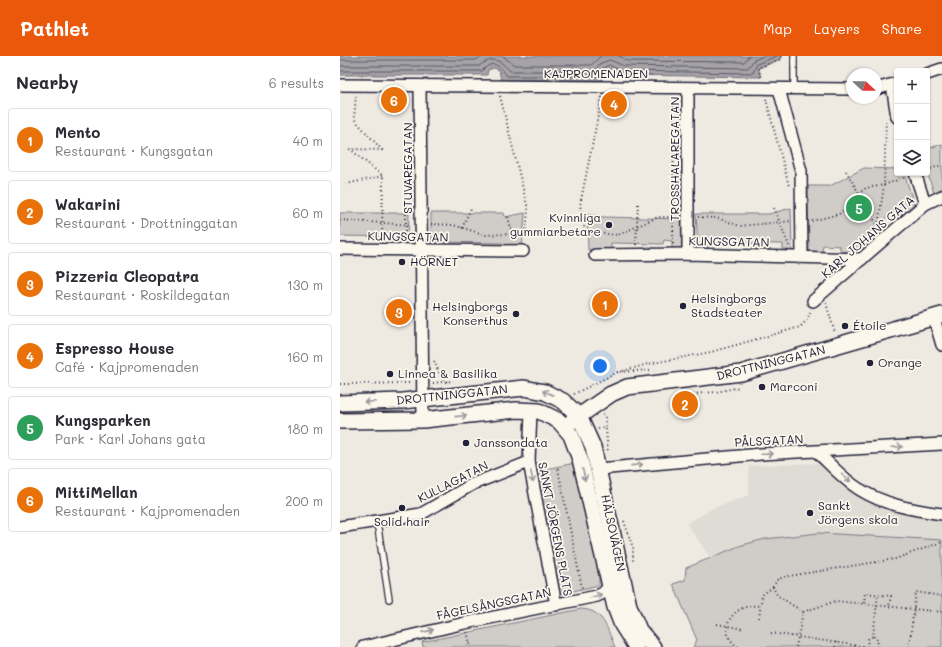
<!DOCTYPE html>
<meta charset="utf-8">
<style>
body{margin:0;font-family:Mali,sans-serif;background:#f2f2f3;color:#2b2b33}
.controls{position:absolute;right:12px;top:12px;display:grid;overflow:hidden;border-radius:4px;box-shadow:0 1px 3px #0004}
.controls button{width:36px;height:36px;display:grid;place-items:center;padding:0;border:0;border-bottom:1px solid #e1e1e2;background:#fff;color:#2b2b33;font:20px sans-serif}
.compass{position:absolute;left:506px;top:12px;width:36px;height:36px;border-radius:50%;background:#fff;box-shadow:0 1px 3px #0004;rotate:112deg}
.you{position:absolute;left:260px;top:310px;width:14px;height:14px;margin:-10px;border:3px solid #fff;border-radius:50%;background:#1a73e8;box-shadow:0 0 0 6px #1a73e833}
.badge{display:grid;place-items:center;width:26px;height:26px;border-radius:50%;background:#ea580c;color:#fff;font-size:13px;font-weight:700}
.pin{position:absolute;translate:-50% -50%;border:2px solid #fff;box-shadow:0 1px 4px #0006}
.list{margin:0;padding:0;list-style:none}
h2{display:flex;justify-content:space-between;align-items:center;height:52px;margin:0;padding:0 16px;font-size:17px}
h2 small{font-size:13px;font-weight:400;color:#7c7c81}
.list li{display:grid;grid-template-columns:26px 1fr auto;gap:12px;align-items:center;box-sizing:border-box;height:64px;margin:0 8px 8px;padding:0 8px;border:1px solid #e1e1e2;border-radius:4px}
.list b{display:block;font-size:15px;white-space:nowrap}
.list p{margin:0;font-size:13px;white-space:nowrap;color:#7c7c81}
.list em{font-size:13px;font-style:normal;color:#7c7c81}
.icon{flex:none;width:22px;height:22px;fill:none;stroke:currentColor;stroke-width:2;stroke-linecap:round;stroke-linejoin:round}
.map{position:relative;flex:none;width:602px;height:591px;overflow:hidden}
header{display:flex;align-items:center;gap:24px;box-sizing:border-box;height:56px;padding:0 20px;background:#ea580c;color:#fff}
header strong{font-size:19px}
nav{display:flex;gap:22px;margin-inline-start:auto;font-size:14px}
main{display:flex}
aside{flex:1;background:#fff}
.map>svg:first-child{display:block}
.built{fill:#dfdbd5}
.green{fill:#d0cdc9;stroke:#797882}
.water{fill:#a6a3a7;stroke:#716f7c}
.lines{fill:none;stroke-linecap:round;stroke-linejoin:round}
.shore{stroke:#575666;stroke-width:1}
.lane-casing{stroke:#22223b;stroke-width:8}
.street-casing{stroke:#22223b;stroke-width:14}
.secondary-casing{stroke:#22223b;stroke-width:18}
.path{stroke:#22223b;stroke-width:2;stroke-dasharray:1 3;stroke-linecap:butt}
.lane{stroke:#fbf7ec;stroke-width:5.5}
.street{stroke:#fbf7ec;stroke-width:11}
.secondary{stroke:#fbf7ec;stroke-width:15}
.oneway{stroke:#99979c}
.poi-dot{fill:#22223b;stroke:#fbf7ec;stroke-width:1.5}
.labels{text-anchor:middle;stroke-width:3.5;stroke-linejoin:round;paint-order:stroke}
.street-label{font-size:12px;fill:#22223b;stroke:#fbf7ec}
.poi-label{font-size:12px;fill:#22223b;stroke:#fbf7ec;text-anchor:start}
</style>
<header>
<strong>Pathlet</strong>
<nav><a>Map</a><a>Layers</a><a>Share</a></nav>
</header>
<main>
<aside>
<h2>Nearby<small>6 results</small></h2>
<ul class="list">
<li><span class="badge" style="background:#e8710a">1</span><div><b>Mento</b><p>Restaurant · Kungsgatan</p></div><em>40 m</em></li>
<li><span class="badge" style="background:#e8710a">2</span><div><b>Wakarini</b><p>Restaurant · Drottninggatan</p></div><em>60 m</em></li>
<li><span class="badge" style="background:#e8710a">3</span><div><b>Pizzeria Cleopatra</b><p>Restaurant · Roskildegatan</p></div><em>130 m</em></li>
<li><span class="badge" style="background:#e8710a">4</span><div><b>Espresso House</b><p>Café · Kajpromenaden</p></div><em>160 m</em></li>
<li><span class="badge" style="background:#2e9e5b">5</span><div><b>Kungsparken</b><p>Park · Karl Johans gata</p></div><em>180 m</em></li>
<li><span class="badge" style="background:#e8710a">6</span><div><b>MittiMellan</b><p>Restaurant · Kajpromenaden</p></div><em>200 m</em></li>
</ul>
</aside>
<div class="map">
<svg width="602" height="591" viewBox="0 0 602 591">
<rect width="100%" height="100%" fill="#eeeae2"/>
<filter id="ink" filterUnits="userSpaceOnUse"><feTurbulence type="fractalNoise" baseFrequency=".025" numOctaves="2"/><feDisplacementMap in="SourceGraphic" scale="8" xChannelSelector="R" yChannelSelector="G"/><feConvolveMatrix kernelMatrix="1 2 1 2 8 2 1 2 1" color-interpolation-filters="sRGB"/></filter>
<g filter="url(#ink)">
<!-- built -->
<path class="built" d="M 479,407 L 499,421 L 602,462 L 602,484 L 479,477 L 425,483 L 399,490 L 370,501 L 347,468 L 373,452 L 409,439 L 409,410 Z"/>
<!-- green -->
<g class="green">
<path d="M 602,88 L 602,132 L 594,137 L 587,116 L 587,93 Z"/>
<path d="M 524,112 L 557,113 L 557,117 L 564,117 L 574,148 L 558,162 L 553,156 L 521,184 L 526,191 L 520,196 L 500,196 L 500,190 L 483,189 L 482,196 L 469,195 L 468,130 L 490,130 Z"/>
<path d="M 451,152 L 452,195 L 443,195 L 443,188 L 368,187 L 368,195 L 358,194 L 356,158 L 429,158 Z"/>
<path d="M 0,157 L 69,157 L 68,190 L 55,190 L 55,181 L 0,180 Z"/>
<path d="M 91,157 L 164,157 L 165,161 L 185,157 L 182,193 L 163,193 L 162,187 L 91,186 Z"/>
<path d="M 247,158 L 264,161 L 341,163 L 342,195 L 332,194 L 332,185 L 324,184 L 323,188 L 271,187 L 271,194 L 248,194 Z"/>
<path d="M 235,407 L 259,518 L 259,529 L 220,538 L 196,415 Z"/>
<path d="M 479,477 L 602,484 L 602,591 L 353,591 L 357,584 L 333,528 L 345,524 L 346,512 L 399,490 L 425,483 Z"/>
<path d="M 241,553 C 264,554 267,573 275,591 L 83,591 L 82,586 Z"/>
</g>
<!-- water -->
<path class="water" d="M 0,0 L 441,0 L 441,3 L 418,12 L 421,21 L 278,19 L 276,16 L 269,13 L 266,14 L 262,24 L 161,24 L 159,14 L 154,12 L 148,14 L 147,19 L 0,19 Z"/>
<g class="lines">
<!-- shore -->
<g class="shore">
<path d="M 163,0 L 174,9 L 251,9 L 261,0"/>
<path d="M 279,0 L 287,5 L 404,6 L 409,0"/>
<path d="M 0,4 L 136,4 L 143,0"/>
<path d="M 0,10 L 139,10 C 153,0 159,3 170,15 L 254,15 L 261,7 L 270,4 L 284,10 L 408,12 L 414,4 L 424,0"/>
<path d="M 0,15 L 142,15 C 153,3 159,9 167,20 L 258,20 L 263,12 L 269,9 L 282,15 L 413,17 L 417,8 L 437,0"/>
</g>
<!-- lane casing -->
<g class="lane-casing">
<g id="lane">
<path d="M 454,0 L 454,33"/>
<path d="M 37,466 L 49,543"/>
</g>
</g>
<!-- street casing -->
<g class="street-casing">
<g id="street">
<path d="M 587,18 L 602,13"/>
<path d="M 0,29 L 512,33"/>
<path d="M 552,29 L 557,61"/>
<path d="M 80,30 L 83,364"/>
<path d="M 348,32 L 348,198"/>
<path d="M 439,33 L 461,115 L 462,201"/>
<path d="M 536,33 L 557,27"/>
<path d="M 575,117 L 585,148"/>
<path d="M 0,193 L 183,195"/>
<path d="M 255,199 L 348,198 L 522,203"/>
<path d="M 473,245 L 585,148 L 602,140"/>
<path d="M 594,262 L 602,289"/>
<path d="M 191,355 L 189,406 L 216,549"/>
<path d="M 477,396 C 490,408 504,424 519,433 C 544,449 574,454 602,458"/>
<path d="M 259,413 L 421,398 L 602,388"/>
<path d="M 0,471 L 81,458 L 133,428 L 189,406"/>
<path d="M 23,591 L 125,567 L 257,540 L 263,537 L 273,526"/>
</g>
</g>
<!-- secondary casing -->
<g class="secondary-casing">
<g id="secondary">
<path d="M 0,347 L 63,345 L 184,332 L 205,336 L 223,345 L 239,360 L 253,391 L 289,550 L 299,574 L 313,591"/>
<path d="M 0,365 L 83,364 L 176,354 L 199,355 L 219,365 L 231,379 L 240,403 L 275,551 L 282,569 L 296,591"/>
<path d="M 232,365 L 271,338 L 287,331 L 401,317 L 602,259"/>
</g>
</g>
<!-- path -->
<g class="path">
<path d="M 421,21 L 418,12 L 441,3 L 441,0"/>
<path d="M 262,41 L 240,149 L 245,176 L 278,179 L 318,161 L 337,161"/>
<path d="M 426,43 L 449,130"/>
<path d="M 587,114 L 602,109"/>
<path d="M 506,115 L 540,174"/>
<path d="M 6,128 L 43,120 L 10,93 L 42,94 L 14,63 L 16,39"/>
<path d="M 434,152 L 449,190"/>
<path d="M 168,161 L 174,184"/>
<path d="M 358,161 L 377,162 L 400,170 L 452,165"/>
<path d="M 0,164 L 71,169"/>
<path d="M 472,165 L 499,158 L 512,147 L 519,137 L 526,132 L 544,129 L 566,121"/>
<path d="M 91,168 L 113,169 L 146,179 L 186,177 L 188,153 L 160,40"/>
<path d="M 538,170 L 544,129 L 546,64"/>
<path d="M 122,172 L 131,152"/>
<path d="M 42,182 L 43,120"/>
<path d="M 66,183 L 66,147"/>
<path d="M 333,187 L 334,42"/>
<path d="M 296,189 L 298,148"/>
<path d="M 486,247 L 495,277"/>
<path d="M 94,305 L 100,319 L 107,326"/>
<path d="M 283,315 L 308,308 L 371,296 L 460,271 L 467,264 L 471,254"/>
<path d="M 277,316 L 310,314"/>
<path d="M 93,327 L 113,325"/>
<path d="M 0,328 L 73,327"/>
<path d="M 234,338 L 278,316"/>
<path d="M 341,339 L 376,336 L 400,331"/>
<path d="M 263,358 L 265,360 L 268,397"/>
<path d="M 258,373 L 266,370"/>
<path d="M 218,413 L 242,532"/>
<path d="M 284,465 L 293,492 L 293,507"/>
<path d="M 433,531 L 437,524 L 443,521 L 555,503 L 602,486"/>
<path d="M 524,547 L 525,537 L 551,540 L 549,550"/>
<path d="M 419,562 L 422,539 L 433,531 L 437,539 L 463,556"/>
<path d="M 377,568 L 404,573"/>
<path d="M 127,576 L 131,591"/>
<path d="M 431,577 L 527,591"/>
<path d="M 398,591 C 374,575 394,546 419,550"/>
<path d="M 412,591 L 414,588"/>
<path d="M 456,591 L 463,556 L 496,545 L 602,556"/>
<path d="M 495,591 L 496,586"/>
<path d="M 527,591 L 528,583 L 533,580"/>
<path d="M 537,591 L 538,584 L 533,580 L 538,538"/>
<path d="M 569,591 L 576,536 L 602,540"/>
</g>
<!-- lane -->
<use href="#lane" class="lane"/>
<!-- street -->
<use href="#street" class="street"/>
<!-- secondary -->
<use href="#secondary" class="secondary"/>
</g>
<!-- one-way arrows -->
<defs><path id="oneway-shaft" d="M-6 0H5M1.5-3L5.5 0L1.5 3" fill="none" stroke-width="1.6" stroke-linecap="round" stroke-linejoin="round"/></defs>
<g class="oneway">
<use href="#oneway-shaft" transform="translate(208 337) rotate(-158)"/>
<use href="#oneway-shaft" transform="translate(30 346) rotate(178)"/>
<use href="#oneway-shaft" transform="translate(121 360) rotate(-6)"/>
<use href="#oneway-shaft" transform="translate(557 391) rotate(-3)"/>
<use href="#oneway-shaft" transform="translate(427 398) rotate(-2)"/>
<use href="#oneway-shaft" transform="translate(297 409) rotate(-6)"/>
<use href="#oneway-shaft" transform="translate(244 419) rotate(77)"/>
<use href="#oneway-shaft" transform="translate(192 421) rotate(79)"/>
<use href="#oneway-shaft" transform="translate(506 422) rotate(40)"/>
<use href="#oneway-shaft" transform="translate(256 540) rotate(-18)"/>
<use href="#oneway-shaft" transform="translate(88 575) rotate(-13)"/>
</g>
</g>
<!-- markers -->
<g class="poi-dot">
<circle cx="269" cy="169" r="4"/>
<circle cx="62" cy="206" r="4"/>
<circle cx="343" cy="250" r="4"/>
<circle cx="176" cy="258" r="4"/>
<circle cx="505" cy="270" r="4"/>
<circle cx="530" cy="307" r="4"/>
<circle cx="50" cy="318" r="4"/>
<circle cx="422" cy="331" r="4"/>
<circle cx="126" cy="387" r="4"/>
<circle cx="62" cy="452" r="4"/>
<circle cx="470" cy="457" r="4"/>
</g>
<g class="labels">
<!-- street labels -->
<g class="street-label">
<text x="256" y="22">KAJPROMENADEN</text>
<text transform="translate(335 103) rotate(-90)" y="4">TROSSHALAREGATAN</text>
<text transform="translate(68 112) rotate(-90)" y="4">STUVAREGATAN</text>
<text transform="translate(68 181) rotate(1)" y="4">KUNGSGATAN</text>
<text transform="translate(528 181) rotate(-41)" y="4">KARL JOHANS GATA</text>
<text transform="translate(389 186) rotate(1)" y="4">KUNGSGATAN</text>
<text transform="translate(431 307) rotate(-14)" y="4">DROTTNINGGATAN</text>
<text transform="translate(112 339) rotate(-6)" y="4">DROTTNINGGATAN</text>
<text transform="translate(429 385) rotate(-3)" y="4">PÅLSGATAN</text>
<text transform="translate(113 426) rotate(-27)" y="4">KULLAGATAN</text>
<text transform="translate(215 473) rotate(79)" y="4">SANKT JÖRGENS PLATS</text>
<text transform="translate(273 477) rotate(78)" y="4">HÄLSOVÄGEN</text>
<text transform="translate(154 548) rotate(-12)" y="4">FÅGELSÅNGSGATAN</text>
</g>
<!-- poi labels -->
<g class="poi-label">
<text x="261" y="166" text-anchor="end">Kvinnliga<tspan x="261" dy="14">gummiarbetare</tspan></text>
<text x="70" y="210">HÖRNET</text>
<text x="351" y="247">Helsingborgs<tspan x="351" dy="14">Stadsteater</tspan></text>
<text x="168" y="255" text-anchor="end">Helsingborgs<tspan x="168" dy="14">Konserthus</tspan></text>
<text x="513" y="274">Étoile</text>
<text x="538" y="311">Orange</text>
<text x="58" y="322">Linnea &amp; Basilika</text>
<text x="430" y="335">Marconi</text>
<text x="134" y="391">Janssondata</text>
<text x="478" y="454">Sankt<tspan x="478" dy="14">Jörgens skola</tspan></text>
<text x="62" y="470" text-anchor="middle">Solid hair</text>
</g>
</g>
</svg>
<div class="controls">
<button>+</button>
<button>−</button>
<button><svg class="icon" aria-label="layers" viewBox="0 0 24 24"><path d="M12 4l9 5-9 5-9-5zM3 14l9 5 9-5"/></svg></button>
</div>
<svg class="compass" viewBox="-18 -18 36 36"><path d="M0-13l5 13h-10z" fill="#e53935"/><path d="M0 13l5-13h-10z" fill="#7c7c81"/></svg>
<div class="you"></div>
<div class="pin badge" style="left:265px;top:248px;background:#e8710a">1</div>
<div class="pin badge" style="left:345px;top:348px;background:#e8710a">2</div>
<div class="pin badge" style="left:59px;top:256px;background:#e8710a">3</div>
<div class="pin badge" style="left:274px;top:48px;background:#e8710a">4</div>
<div class="pin badge" style="left:519px;top:152px;background:#2e9e5b">5</div>
<div class="pin badge" style="left:54px;top:44px;background:#e8710a">6</div>
</div>
</main>
